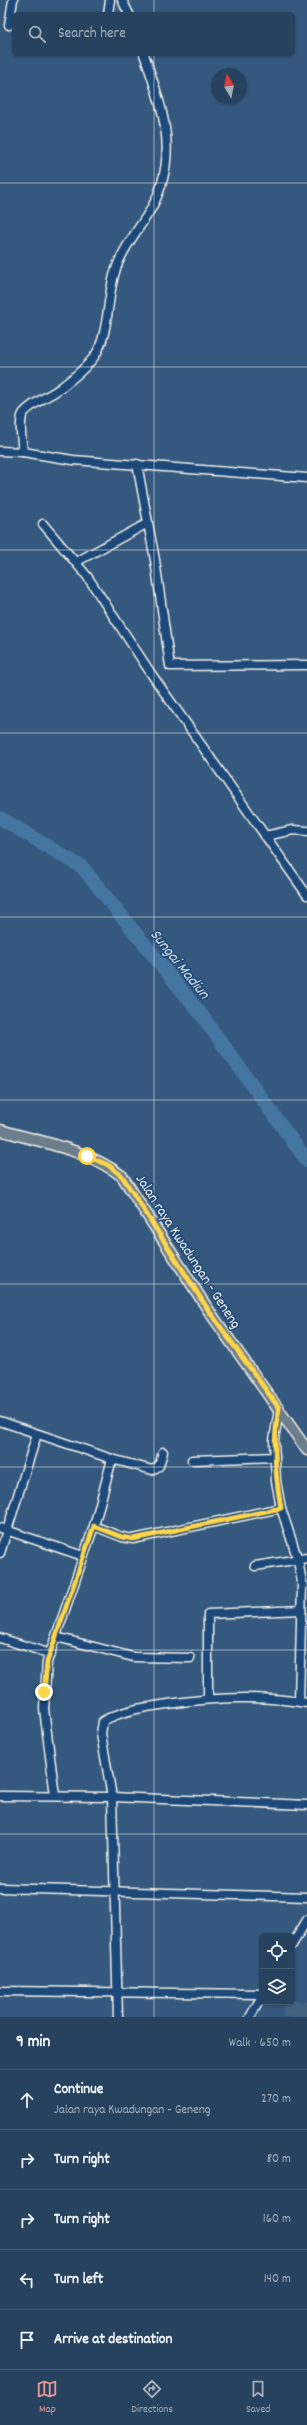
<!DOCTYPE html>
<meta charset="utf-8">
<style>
body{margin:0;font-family:Dekko,sans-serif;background:#2f4964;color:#f1f3f6}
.controls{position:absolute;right:12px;bottom:12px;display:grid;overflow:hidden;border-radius:6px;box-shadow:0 1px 3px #0004}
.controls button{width:36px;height:36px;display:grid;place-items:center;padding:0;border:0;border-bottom:1px solid #435b73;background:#27425e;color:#f1f3f6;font:20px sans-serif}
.compass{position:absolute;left:211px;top:68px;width:36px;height:36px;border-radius:50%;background:#27425e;box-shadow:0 1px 3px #0004;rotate:350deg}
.stop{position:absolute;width:12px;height:12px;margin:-9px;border:3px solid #ffd54a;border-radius:50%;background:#fff}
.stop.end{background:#ffd54a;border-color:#fff;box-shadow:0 1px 4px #0008}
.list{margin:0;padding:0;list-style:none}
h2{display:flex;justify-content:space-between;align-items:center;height:52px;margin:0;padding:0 16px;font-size:17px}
h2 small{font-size:13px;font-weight:400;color:#a4b0bc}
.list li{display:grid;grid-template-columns:26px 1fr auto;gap:12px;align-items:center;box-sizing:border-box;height:60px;padding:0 16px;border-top:1px solid #435b73}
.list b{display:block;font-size:15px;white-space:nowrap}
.list p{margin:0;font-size:13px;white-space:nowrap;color:#a4b0bc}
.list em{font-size:13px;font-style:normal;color:#a4b0bc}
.icon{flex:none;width:22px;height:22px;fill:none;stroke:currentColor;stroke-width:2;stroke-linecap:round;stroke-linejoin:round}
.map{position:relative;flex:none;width:307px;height:2017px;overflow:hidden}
.search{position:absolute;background:#27425e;box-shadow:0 1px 3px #0004;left:12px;right:12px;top:12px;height:44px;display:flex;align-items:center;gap:10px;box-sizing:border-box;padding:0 14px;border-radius:6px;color:#a4b0bc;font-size:15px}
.sheet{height:352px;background:#27425e}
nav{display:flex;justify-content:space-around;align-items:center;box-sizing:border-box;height:56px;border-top:1px solid #435b73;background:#27425e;font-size:11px;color:#a4b0bc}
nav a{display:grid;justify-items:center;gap:2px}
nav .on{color:#e69b98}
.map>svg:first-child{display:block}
.built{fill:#436281}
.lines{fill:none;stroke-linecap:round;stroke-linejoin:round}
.river{stroke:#4476a1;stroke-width:14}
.minor-casing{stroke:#f4f1e8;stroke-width:11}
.major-casing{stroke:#f4f1e8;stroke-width:13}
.minor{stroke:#1f4a7a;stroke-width:8}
.major{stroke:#6c7d8b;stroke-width:10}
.route{stroke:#ffd54a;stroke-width:5}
.grid{fill:none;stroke:#f4f1e8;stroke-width:1;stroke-opacity:0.55}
.labels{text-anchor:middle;stroke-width:3;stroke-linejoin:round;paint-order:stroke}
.street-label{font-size:15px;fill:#f4f1e8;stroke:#1f4a7a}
.water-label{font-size:16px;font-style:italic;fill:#dadfdd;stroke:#1f4a7a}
</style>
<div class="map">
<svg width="307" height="2017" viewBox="0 0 307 2017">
<rect width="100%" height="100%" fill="#34587e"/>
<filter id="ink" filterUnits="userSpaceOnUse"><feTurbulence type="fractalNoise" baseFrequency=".025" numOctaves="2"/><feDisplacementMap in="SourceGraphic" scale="8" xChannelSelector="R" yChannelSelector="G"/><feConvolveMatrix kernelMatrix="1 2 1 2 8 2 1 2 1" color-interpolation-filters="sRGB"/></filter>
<g filter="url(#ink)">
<!-- built -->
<path class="built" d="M 292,2000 L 307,2002 L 307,2017 L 283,2017 L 284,2002 Z"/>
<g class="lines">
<!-- river -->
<path class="river" d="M 0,818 L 82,867 L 200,1013 L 307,1161"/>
<!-- minor casing -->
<g class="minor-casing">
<g id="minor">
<path d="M 122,0 L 129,14"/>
<path d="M 108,14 L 110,0"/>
<path d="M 9,25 L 13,0"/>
<path d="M 0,451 L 23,452 L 73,460 L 307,478"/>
<path d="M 23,452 C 22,441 19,426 22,416 C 25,407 51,395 59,389 C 71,380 85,369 94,357 C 109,337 107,296 115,272 C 122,249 139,229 151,209 C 181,154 162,108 144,54"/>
<path d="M 137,464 L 155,560 L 170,666 L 307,665"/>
<path d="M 43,524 L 87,576 L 152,675 L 307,895"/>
<path d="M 76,562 L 148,523"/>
<path d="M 265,836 L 293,830 L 307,831"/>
<path d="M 279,1408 L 274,1440 L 276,1481 L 281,1508 L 298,1560 L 302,1583 L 299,1701"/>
<path d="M 0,1421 L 112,1459 L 94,1526 L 47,1662 L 44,1709 L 55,1796"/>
<path d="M 112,1459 L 152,1470 L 159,1466 L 163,1452"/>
<path d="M 192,1460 L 275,1457"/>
<path d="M 94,1526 L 122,1537 L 133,1539 L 281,1508"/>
<path d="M 0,1528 L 83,1556"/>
<path d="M 0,1553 L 37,1434"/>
<path d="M 255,1566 L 307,1558"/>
<path d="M 56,1637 L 133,1657 L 190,1658"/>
<path d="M 0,1638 L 51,1654"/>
<path d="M 208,1698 L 208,1614 L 301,1610"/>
<path d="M 0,1796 L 112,1797 L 307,1805"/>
<path d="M 0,1888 L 307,1897"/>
<path d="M 292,1945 L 307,1920"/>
<path d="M 0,1991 L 262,1994"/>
<path d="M 118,2017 L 112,1797 L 101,1734 L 103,1721 C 123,1710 146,1707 168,1704 C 215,1697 260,1695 307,1703"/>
<path d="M 250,2017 L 262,1996"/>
</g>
</g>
<!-- major casing -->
<g class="major-casing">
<path id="major" d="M 0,1130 C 41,1142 88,1150 122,1176 L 209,1311 L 307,1450"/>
</g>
<!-- minor -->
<use href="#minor" class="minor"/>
<!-- major -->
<use href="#major" class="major"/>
</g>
</g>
<g class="lines" filter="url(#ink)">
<!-- route -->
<path class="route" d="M 44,1692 L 47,1662 L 94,1526 L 122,1537 L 133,1539 L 281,1508 C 275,1475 272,1442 279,1408 L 209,1311 L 122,1176 L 108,1165 L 87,1156"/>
</g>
<!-- grid -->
<path class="grid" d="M 154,0 L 154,14M 154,54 L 154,2017M 0,183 L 307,183M 0,367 L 307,367M 0,550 L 307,550M 0,733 L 307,733M 0,917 L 307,917M 0,1100 L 307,1100M 0,1284 L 307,1284M 0,1467 L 307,1467M 0,1650 L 307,1650M 0,1834 L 307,1834"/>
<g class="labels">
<!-- street labels -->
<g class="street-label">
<text transform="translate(189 1251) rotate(57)" y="5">Jalan raya Kwadungan - Geneng</text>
</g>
<!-- water labels -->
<g class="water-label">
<text transform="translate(181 963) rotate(51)" y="6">Sungai Madiun</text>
</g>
</g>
</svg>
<div class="controls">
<button><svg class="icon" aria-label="locate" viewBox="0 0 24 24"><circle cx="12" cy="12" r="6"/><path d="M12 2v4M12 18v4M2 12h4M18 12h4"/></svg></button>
<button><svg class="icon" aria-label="layers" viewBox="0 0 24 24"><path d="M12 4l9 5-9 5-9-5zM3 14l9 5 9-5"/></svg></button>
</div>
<svg class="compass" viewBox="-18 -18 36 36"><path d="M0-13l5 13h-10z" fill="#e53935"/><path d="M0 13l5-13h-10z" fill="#a4b0bc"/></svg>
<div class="stop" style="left:87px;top:1156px"></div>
<div class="stop end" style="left:44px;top:1692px"></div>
<div class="search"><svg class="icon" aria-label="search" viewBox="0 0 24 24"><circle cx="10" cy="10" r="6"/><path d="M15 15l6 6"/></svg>Search here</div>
</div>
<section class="sheet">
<h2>9 min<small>Walk · 650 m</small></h2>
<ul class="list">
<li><svg class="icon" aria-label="ahead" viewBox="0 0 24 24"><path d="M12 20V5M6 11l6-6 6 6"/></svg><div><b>Continue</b><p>Jalan raya Kwadungan - Geneng</p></div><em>270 m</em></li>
<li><svg class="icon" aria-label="right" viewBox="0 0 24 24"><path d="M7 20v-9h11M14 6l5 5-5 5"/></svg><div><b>Turn right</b></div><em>80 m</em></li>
<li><svg class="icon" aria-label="right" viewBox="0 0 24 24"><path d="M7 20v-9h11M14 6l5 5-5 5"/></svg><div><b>Turn right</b></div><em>160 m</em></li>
<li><svg class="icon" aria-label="left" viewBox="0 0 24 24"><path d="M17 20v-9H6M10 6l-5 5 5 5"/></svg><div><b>Turn left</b></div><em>140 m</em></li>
<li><svg class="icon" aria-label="arrive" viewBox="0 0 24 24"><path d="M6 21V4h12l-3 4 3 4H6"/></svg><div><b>Arrive at destination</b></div></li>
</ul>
</section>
<nav>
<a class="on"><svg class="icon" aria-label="map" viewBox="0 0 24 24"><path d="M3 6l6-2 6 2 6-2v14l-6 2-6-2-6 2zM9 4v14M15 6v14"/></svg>Map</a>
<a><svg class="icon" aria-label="directions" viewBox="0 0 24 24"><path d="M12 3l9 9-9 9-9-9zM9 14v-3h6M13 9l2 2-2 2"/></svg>Directions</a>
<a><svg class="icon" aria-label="saved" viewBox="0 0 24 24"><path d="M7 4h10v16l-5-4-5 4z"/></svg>Saved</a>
</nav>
